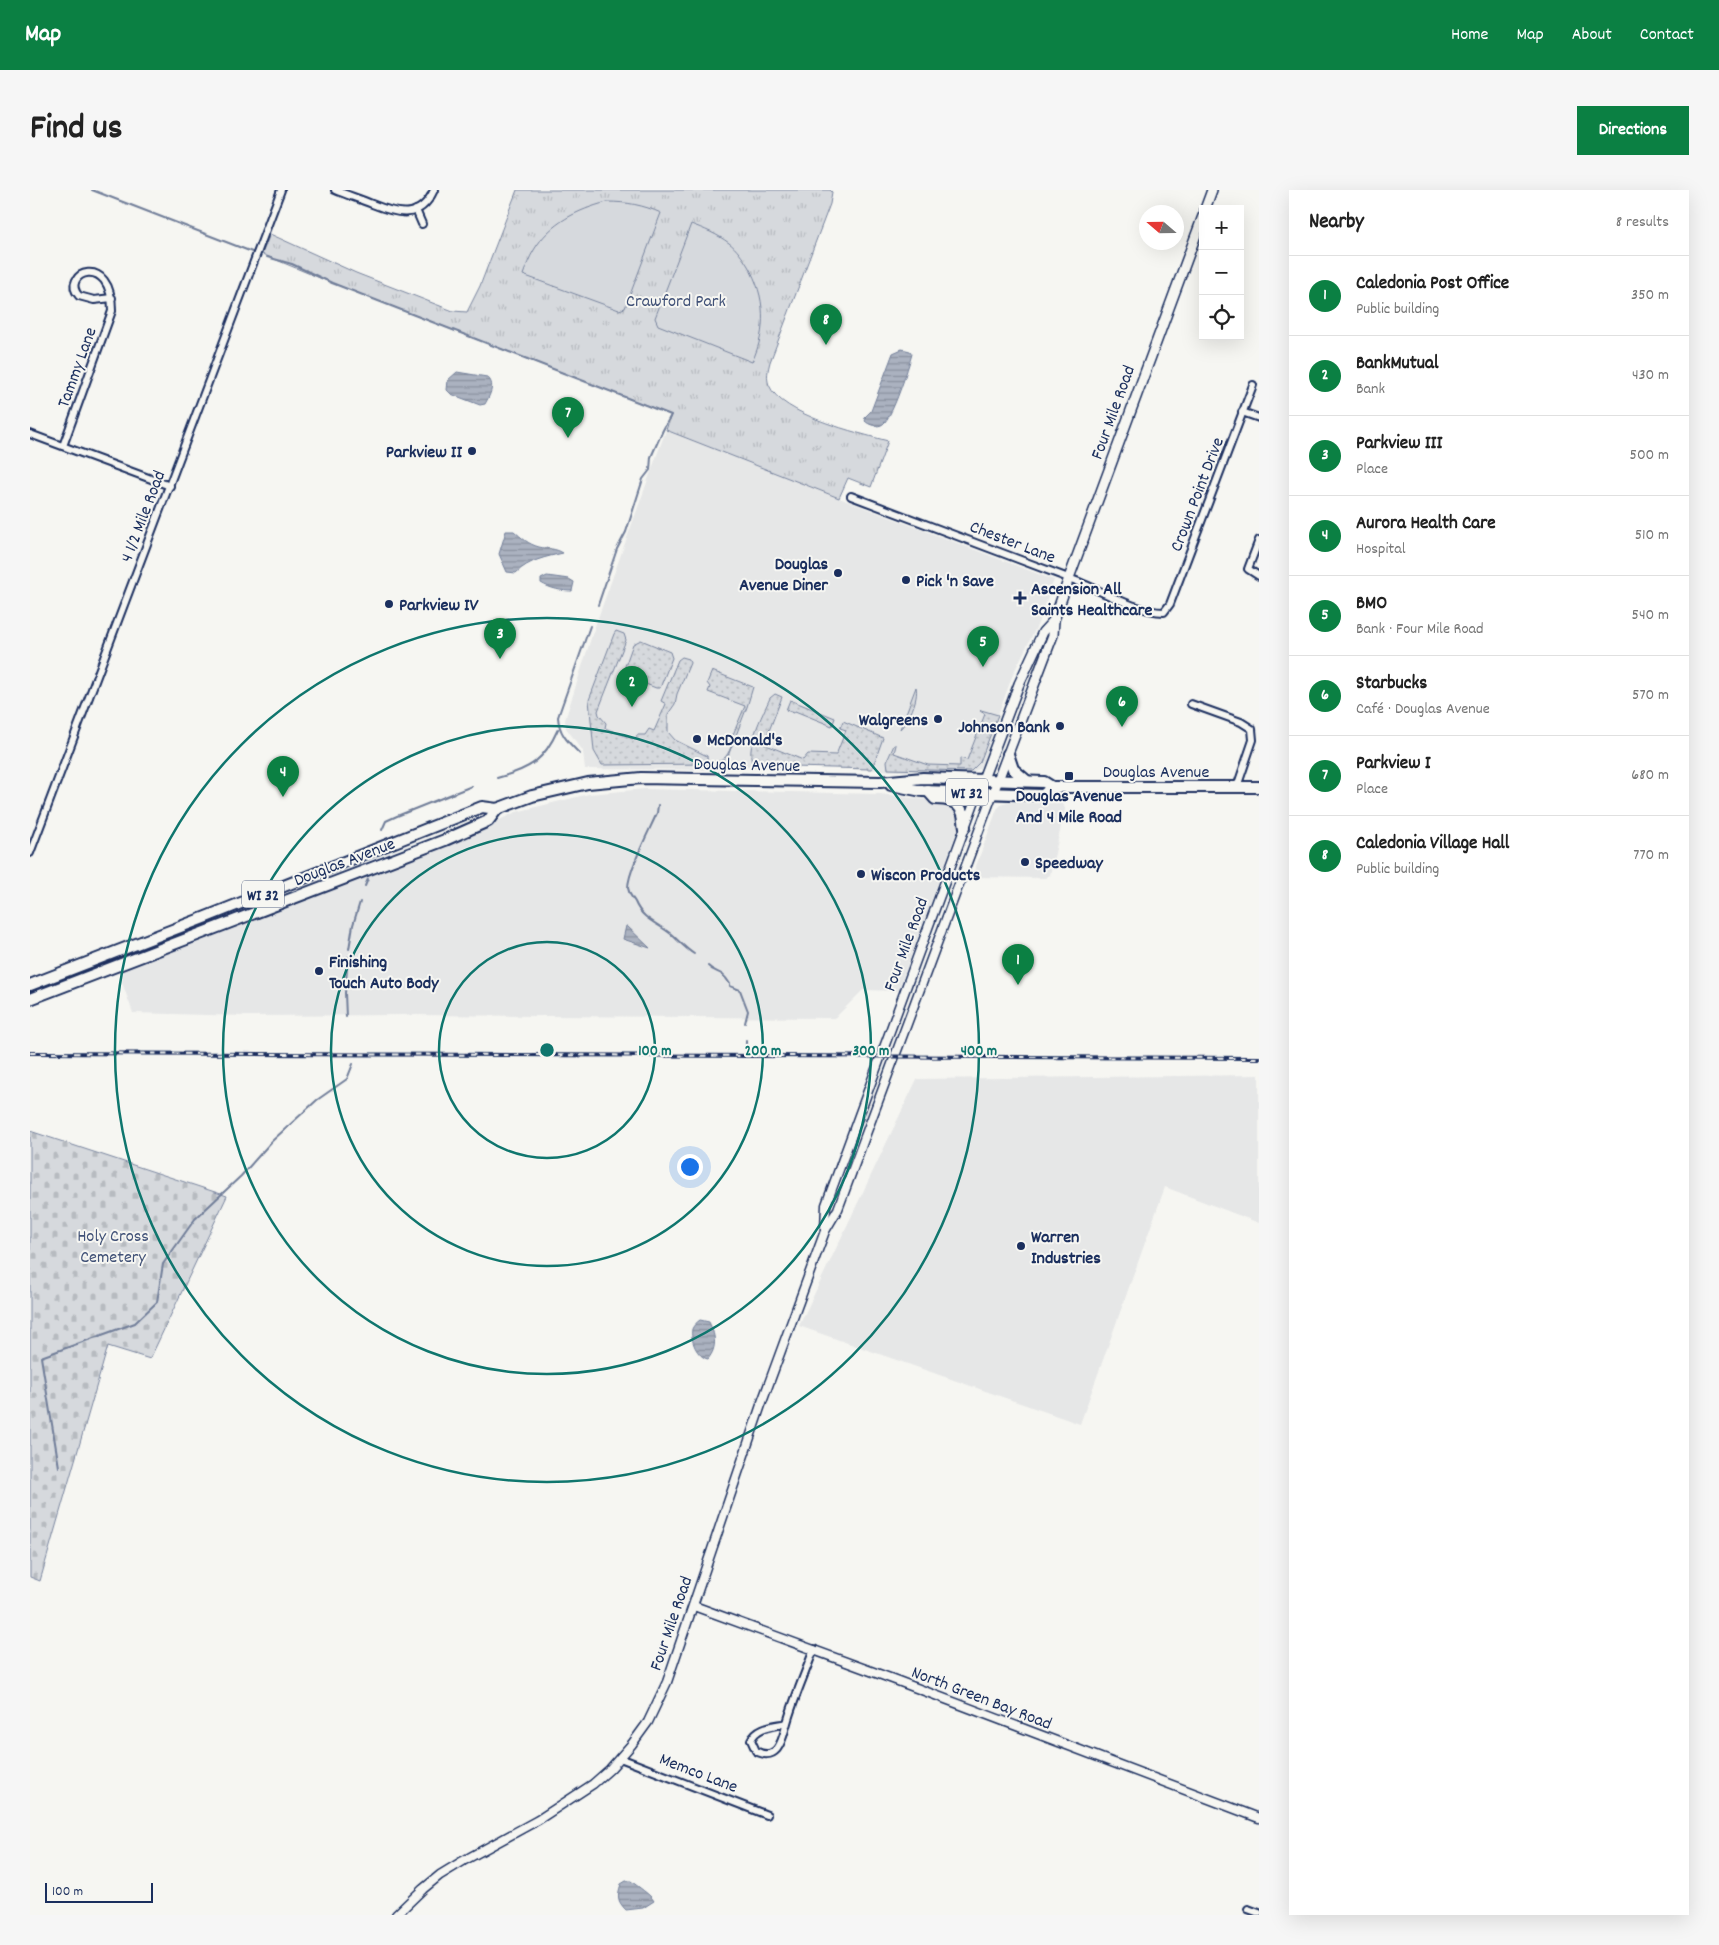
<!DOCTYPE html>
<meta charset="utf-8">
<style>
body{margin:0;font-family:Dekko,sans-serif;background:#f6f6f6;color:#222}
.controls{position:absolute;right:15px;top:15px;display:grid;overflow:hidden;border-radius:0px;box-shadow:0 5px 20px #0002}
.controls button{width:45px;height:45px;display:grid;place-items:center;padding:0;border:0;border-bottom:1px solid #e0e0e0;background:#fff;color:#222;font:25px sans-serif}
.compass{position:absolute;left:1109px;top:15px;width:45px;height:45px;border-radius:50%;background:#fff;box-shadow:0 5px 20px #0002;rotate:290deg}
.scale{position:absolute;left:15px;bottom:12px;width:108px;box-sizing:border-box;padding-left:5px;border:2px solid #1b2f5e;border-top:0;font-size:14px;line-height:18px;white-space:nowrap;color:#1b2f5e;-webkit-text-stroke:4px #f6f6f2;paint-order:stroke}
.you{position:absolute;left:659px;top:976px;width:18px;height:18px;margin:-12px;border:4px solid #fff;border-radius:50%;background:#1a73e8;box-shadow:0 0 0 8px #1a73e833}
.badge{display:grid;place-items:center;width:32px;height:32px;border-radius:50%;background:#0b8043;color:#fff;font-size:16px;font-weight:700}
.pin{position:absolute;translate:-50% -41px;filter:drop-shadow(0 1px 2px #0008)}
.pin::after{content:'';position:absolute;top:26px;width:18px;height:15px;background:inherit;clip-path:polygon(0 0,100% 0,50% 100%)}
.list{margin:0;padding:0;list-style:none}
h2{display:flex;justify-content:space-between;align-items:center;height:65px;margin:0;padding:0 20px;font-size:21px}
h2 small{font-size:16px;font-weight:400;color:#767676}
.list li{display:grid;grid-template-columns:32px 1fr auto;gap:15px;align-items:center;box-sizing:border-box;height:80px;padding:0 20px;border-top:1px solid #e0e0e0}
.list b{display:block;font-size:19px;white-space:nowrap}
.list p{margin:0;font-size:16px;white-space:nowrap;color:#767676}
.list em{font-size:16px;font-style:normal;color:#767676}
.icon{flex:none;width:28px;height:28px;fill:none;stroke:currentColor;stroke-width:2;stroke-linecap:round;stroke-linejoin:round}
.map{position:relative;flex:none;width:1229px;height:1725px;overflow:hidden;border-radius:0px}
header{display:flex;align-items:center;gap:30px;box-sizing:border-box;height:70px;padding:0 25px;background:#0b8043;color:#fff}
header strong{font-size:24px}
nav{display:flex;gap:28px;margin-inline-start:auto;font-size:18px}
.intro{display:flex;align-items:center;justify-content:space-between;box-sizing:border-box;height:120px;padding:0 30px}
h1{margin:0;font-size:35px}
.button{padding:12px 22px;border-radius:0px;background:#0b8043;color:#fff;font-size:18px;font-weight:700}
main{display:flex;gap:30px;padding:0 30px}
aside{flex:1;background:#fff;border-radius:0px;box-shadow:0 5px 20px #0002}
.map>svg:first-child{display:block}
.built{fill:#e6e7e7}
.grass{fill:url(#grass-dots);stroke:#78849e}
.cemetery{fill:url(#cemetery-stones);stroke:#78849e}
.park{fill:url(#park-tufts);stroke:#78849e}
.pitch{fill:#d6d9dd;stroke:#78849e}
.water{fill:url(#water-rules);stroke:#717e99}
.lines{fill:none;stroke-linecap:round;stroke-linejoin:round}
.stream{stroke:#717e99;stroke-width:2}
.minor-casing{stroke:#1b2f5e;stroke-width:10}
.tertiary-casing{stroke:#1b2f5e;stroke-width:11}
.secondary-casing{stroke:#1b2f5e;stroke-width:12}
.primary-casing{stroke:#1b2f5e;stroke-width:14}
.minor{stroke:#f6f6f2;stroke-width:6}
.tertiary{stroke:#f6f6f2;stroke-width:8}
.secondary{stroke:#f6f6f2;stroke-width:9}
.primary{stroke:#f6f6f2;stroke-width:10}
.rail-casing{stroke:#1b2f5e;stroke-width:4}
.rail{stroke:#f6f6f2;stroke-width:2;stroke-dasharray:5.5;stroke-linecap:butt}
.ring{fill:none;stroke:#0f766e;stroke-width:2.5}
.poi-dot{fill:#1b2f5e;stroke:#f6f6f2;stroke-width:2}
.labels{text-anchor:middle;stroke-width:4;stroke-linejoin:round;paint-order:stroke}
.shield{fill:#f6f6f2;stroke:#5d6b8a;stroke-width:1}
.shield-label{font-size:16px;font-weight:bold;fill:#1b2f5e}
.park-label{font-size:18px;fill:#405177;stroke:#f6f6f2}
.street-label{font-size:18px;fill:#1b2f5e;stroke:#f6f6f2}
.poi-label{font-size:18px;font-weight:bold;fill:#1b2f5e;stroke:#f6f6f2;text-anchor:start}
.centre{fill:#0f766e;stroke:#f6f6f2;stroke-width:2.5}
.ring-label{font-size:15px;text-anchor:middle;font-weight:bold;fill:#0f766e;stroke:#f6f6f2;stroke-width:4;stroke-linejoin:round;paint-order:stroke}
</style>
<header>
<strong>Map</strong>
<nav><a>Home</a><a>Map</a><a>About</a><a>Contact</a></nav>
</header>
<div class="intro"><h1>Find us</h1><a class="button">Directions</a></div>
<main>
<div class="map">
<svg width="1229" height="1725" viewBox="0 0 1229 1725">
<defs>
<pattern id="grass-dots" width="8" height="8" patternUnits="userSpaceOnUse" patternTransform="scale(1.25)"><rect width="8" height="8" fill="#d6d9dd"/><path d="M2 2h.1M6 6h.1" fill="none" stroke="#b7bbc0" stroke-width="1.8" stroke-linecap="round"/></pattern>
<pattern id="cemetery-stones" width="16" height="16" patternUnits="userSpaceOnUse" patternTransform="scale(1.25)"><rect width="16" height="16" fill="#d6d9dd"/><path d="M2 7V4a2 2 0 0 1 4 0v3zM10 15v-3a2 2 0 0 1 4 0v3z" fill="#b7bbc0"/></pattern>
<pattern id="park-tufts" width="24" height="20" patternUnits="userSpaceOnUse" patternTransform="scale(1.25)"><rect width="24" height="20" fill="#d6d9dd"/><path d="M3 7l-1-3M5 7V3M7 7l1-3M15 17l-1-3M17 17v-4M19 17l1-3" fill="none" stroke="#b7bbc0"/></pattern>
<pattern id="water-rules" width="6" height="5" patternUnits="userSpaceOnUse" patternTransform="scale(1.25)"><rect width="6" height="5" fill="#abb2c0"/><path d="M0 2.5h6" fill="none" stroke="#8a919f"/></pattern>
</defs>
<rect width="100%" height="100%" fill="#f6f6f2"/>
<filter id="ink" filterUnits="userSpaceOnUse"><feTurbulence type="fractalNoise" baseFrequency=".02" numOctaves="2"/><feDisplacementMap in="SourceGraphic" scale="10" xChannelSelector="R" yChannelSelector="G"/><feConvolveMatrix kernelMatrix="1 2 1 2 8 2 1 2 1" color-interpolation-filters="sRGB"/></filter>
<g filter="url(#ink)">
<!-- built -->
<g class="built">
<path d="M 636,240 L 809,308 L 1024,390 L 1007,436 L 983,484 L 968,525 L 953,573 L 949,579 L 938,584 L 777,577 L 716,577 L 687,580 L 555,579 L 553,561 L 536,538 L 535,530 L 564,439 Z"/>
<path d="M 615,599 L 850,604 L 917,612 L 927,619 L 929,636 L 868,801 L 833,800 L 805,828 L 382,825 L 216,826 L 103,823 L 88,781 L 432,648 L 486,622 L 559,604 Z"/>
<path d="M 977,612 L 1033,613 L 1035,619 L 1020,685 L 1015,688 L 942,687 L 967,619 L 973,613 Z"/>
<path d="M 1229,885 L 1229,1033 L 1135,997 L 1050,1234 L 769,1136 L 887,889 Z"/>
</g>
<!-- grass -->
<g class="grass">
<path d="M 586,441 L 594,444 L 596,450 L 568,521 L 569,525 L 576,533 L 575,538 L 605,550 L 607,545 L 615,545 L 619,539 L 624,541 L 636,514 L 631,511 L 648,470 L 652,467 L 659,469 L 660,473 L 647,504 L 645,514 L 638,524 L 638,542 L 645,550 L 677,566 L 678,574 L 572,575 L 564,561 L 559,510 L 584,444 Z"/>
<path d="M 611,450 L 640,462 L 642,468 L 630,498 L 626,498 L 595,486 L 593,482 L 603,454 Z"/>
<path d="M 682,481 L 723,497 L 717,517 L 696,571 L 694,575 L 680,576 L 680,572 C 692,573 697,567 701,557 L 699,554 L 715,516 L 678,502 L 680,497 L 677,493 Z"/>
<path d="M 886,497 C 889,508 879,531 870,539 Z"/>
<path d="M 745,504 L 752,507 L 734,554 L 773,570 L 778,564 L 806,565 L 816,540 L 810,538 L 813,531 L 853,548 L 842,579 L 724,576 C 713,561 733,524 740,508 Z"/>
<path d="M 760,510 L 805,528 L 802,536 L 765,521 L 764,523 L 756,520 Z"/>
<path d="M 951,520 L 968,525 L 950,572 L 941,581 L 858,579 L 857,571 L 864,555 L 866,555 L 864,563 L 898,575 L 930,576 L 930,568 L 937,570 L 955,524 L 950,521 Z"/>
</g>
<!-- cemetery -->
<path class="cemetery" d="M 0,941 L 197,1006 L 120,1169 L 78,1156 L 10,1391 L 0,1387 Z"/>
<!-- park -->
<path class="park" d="M 487,0 L 800,0 L 802,2 L 800,14 L 740,172 C 738,180 736,187 739,195 C 751,225 828,243 858,251 L 841,297 L 818,288 L 809,308 L 636,240 L 641,225 L 302,93 L 232,64 L 240,44 L 326,83 L 423,121 L 437,122 L 450,96 Z"/>
<!-- pitch -->
<g class="pitch">
<path d="M 577,12 C 597,12 613,15 631,23 L 595,118 L 589,120 L 493,85 C 496,77 499,68 504,60 C 520,33 547,20 577,12 Z"/>
<path d="M 661,34 C 674,39 687,44 699,53 C 706,58 713,68 718,76 C 736,107 737,140 722,172 L 628,135 L 625,128 Z"/>
</g>
<!-- water -->
<g class="water">
<path d="M 872,159 L 880,161 L 882,164 C 878,178 863,226 853,234 C 848,238 839,235 835,231 L 836,229 L 834,228 L 841,221 L 863,163 Z"/>
<path d="M 427,182 L 457,187 C 466,194 460,205 455,214 L 450,215 L 421,204 L 417,200 L 418,190 Z"/>
<path d="M 476,341 L 484,341 C 492,348 498,354 509,357 C 518,359 525,358 533,363 C 516,367 499,370 486,383 L 477,382 L 469,364 Z"/>
<path d="M 517,386 L 539,389 L 544,392 L 542,401 C 532,401 521,399 511,393 L 511,389 Z"/>
<path d="M 596,736 L 597,736 L 620,758 L 593,749 Z"/>
<path d="M 670,1130 L 679,1132 C 685,1144 688,1157 678,1169 C 667,1167 660,1150 662,1139 C 663,1136 667,1132 670,1130 Z"/>
<path d="M 596,1691 L 601,1691 C 607,1696 621,1705 624,1711 L 613,1718 L 596,1720 C 587,1711 587,1706 591,1694 Z"/>
</g>
<g class="lines">
<!-- stream -->
<g class="stream">
<path d="M 62,0 L 222,62"/>
<path d="M 237,67 L 262,74 L 302,93 L 641,225 L 633,240 L 621,267 L 620,280 L 613,289 L 596,342 L 587,359 L 568,415"/>
<path d="M 550,564 C 538,552 529,544 528,527 L 560,436"/>
<path d="M 467,588 C 500,579 514,571 528,539"/>
<path d="M 628,615 L 627,623 C 619,641 598,681 598,698 C 599,705 602,707 605,712 C 612,729 627,733 641,744 C 649,751 655,758 664,764"/>
<path d="M 352,640 L 356,631 L 367,626 L 442,596"/>
<path d="M 335,696 L 338,689"/>
<path d="M 319,759 L 323,735 L 330,712"/>
<path d="M 678,776 C 687,785 691,779 700,794 L 700,796 L 710,800 L 718,821 L 715,833"/>
<path d="M 316,827 L 315,803 L 318,767"/>
<path d="M 716,861 L 716,850"/>
<path d="M 29,1277 L 11,1167 L 105,1133 L 127,1112 L 133,1074 L 165,1029 L 211,986 L 242,951 L 287,910 L 317,889 L 323,874"/>
</g>
<!-- minor casing -->
<g class="minor-casing">
<g id="minor">
<path d="M 305,0 C 317,5 330,9 342,14 C 367,24 390,31 404,0"/>
<path d="M 386,20 L 392,34"/>
<path d="M 1212,222 L 1229,228"/>
<path d="M 0,244 L 140,296"/>
<path d="M 33,256 L 82,121 C 82,61 29,84 49,106 L 64,110 L 82,108"/>
<path d="M 821,306 C 897,334 973,363 1049,392 C 1074,402 1107,422 1134,422 L 1140,414 L 1223,195"/>
<path d="M 1229,350 L 1218,379 L 1229,386"/>
<path d="M 1161,514 L 1211,532 L 1222,539 L 1223,550 L 1207,597"/>
<path d="M 0,663 L 251,0"/>
<path d="M 757,1533 C 744,1536 727,1536 721,1550 L 726,1561 C 733,1565 741,1566 747,1559 C 753,1551 754,1542 757,1533 C 764,1508 775,1484 784,1459"/>
<path d="M 590,1568 L 737,1625"/>
<path d="M 1218,1719 L 1229,1723"/>
</g>
</g>
<!-- tertiary casing -->
<g class="tertiary-casing">
<g id="tertiary">
<path d="M 795,1039 L 796,1015 L 948,602"/>
<path d="M 664,1416 L 868,1491 L 1229,1628"/>
<path d="M 366,1725 L 393,1699 L 410,1685 L 433,1671 L 508,1630 L 563,1594 L 580,1579 L 602,1554 L 618,1532 L 637,1492 L 731,1215 L 795,1041 L 808,1019 L 963,603"/>
</g>
</g>
<!-- secondary casing -->
<g class="secondary-casing">
<g id="secondary">
<path d="M 1175,19 L 1182,0"/>
<path d="M 948,602 L 989,494 L 1013,442 L 1024,430"/>
<path d="M 963,603 L 1023,445 L 1024,430 L 1039,388 L 1173,26"/>
</g>
</g>
<!-- primary casing -->
<g class="primary-casing">
<g id="primary">
<path d="M 978,564 L 983,579 L 997,591"/>
<path d="M 861,595 L 892,601 L 1013,605 L 1022,597"/>
<path d="M 898,601 L 905,609 C 917,609 929,611 933,624 C 934,628 934,633 935,637"/>
<path d="M 0,795 L 176,727 L 452,617 L 467,619 L 502,606 L 558,593 L 611,588 L 850,592 L 893,588 L 1014,592 L 1022,597 L 1229,597"/>
<path d="M 0,809 L 415,650 L 458,631 L 467,619"/>
</g>
</g>
<!-- minor -->
<use href="#minor" class="minor"/>
<!-- tertiary -->
<use href="#tertiary" class="tertiary"/>
<!-- secondary -->
<use href="#secondary" class="secondary"/>
<!-- primary -->
<use href="#primary" class="primary"/>
<!-- rail casing -->
<g class="rail-casing">
<path id="rail" d="M 0,863 L 1229,868"/>
</g>
<!-- rail -->
<use href="#rail" class="rail"/>
</g>
</g>
<!-- distance rings -->
<g class="ring">
<circle cx="517" cy="860" r="108"/>
<circle cx="517" cy="860" r="216"/>
<circle cx="517" cy="860" r="324"/>
<circle cx="517" cy="860" r="432"/>
</g>
<!-- markers -->
<g class="poi-dot">
<circle cx="442" cy="261" r="5"/>
<circle cx="808" cy="383" r="5"/>
<circle cx="876" cy="390" r="5"/>
<path d="M987.5 400.5h5v5h5v5h-5v5h-5v-5h-5v-5h5z"/>
<circle cx="359" cy="414" r="5"/>
<circle cx="908" cy="529" r="5"/>
<circle cx="1030" cy="536" r="5"/>
<circle cx="667" cy="549" r="5"/>
<rect x="1034" y="581" width="10" height="10" rx="2.5"/>
<circle cx="995" cy="672" r="5"/>
<circle cx="831" cy="684" r="5"/>
<circle cx="289" cy="781" r="5"/>
<circle cx="991" cy="1056" r="5"/>
</g>
<g class="labels">
<!-- shield labels -->
<g class="shield">
<rect x="916" y="588.5" width="42" height="27" rx="4"/>
<rect x="212" y="690.5" width="42" height="27" rx="4"/>
</g>
<g class="shield-label">
<text x="937" y="608">WI 32</text>
<text x="233" y="710">WI 32</text>
</g>
<!-- park labels -->
<g class="park-label">
<text x="646" y="116">Crawford Park</text>
<text x="83" y="1051">Holy Cross<tspan x="83" dy="21">Cemetery</tspan></text>
</g>
<!-- street labels -->
<g class="street-label">
<text transform="translate(46 177) rotate(-70)" y="6">Tammy Lane</text>
<text transform="translate(1082 222) rotate(-70)" y="6">Four Mile Road</text>
<text transform="translate(1166 304) rotate(-69)" y="6">Crown Point Drive</text>
<text transform="translate(112 326) rotate(-69)" y="6">4 1/2 Mile Road</text>
<text transform="translate(983 351) rotate(21)" y="6">Chester Lane</text>
<text transform="translate(717 574) rotate(1)" y="6">Douglas Avenue</text>
<text x="1126" y="587">Douglas Avenue</text>
<text transform="translate(314 671) rotate(-21)" y="6">Douglas Avenue</text>
<text transform="translate(875 754) rotate(-70)" y="6">Four Mile Road</text>
<text transform="translate(640 1433) rotate(-71)" y="6">Four Mile Road</text>
<text transform="translate(952 1507) rotate(21)" y="6">North Green Bay Road</text>
<text transform="translate(669 1582) rotate(21)" y="6">Memco Lane</text>
</g>
<!-- poi labels -->
<g class="poi-label">
<text x="432" y="267" text-anchor="end">Parkview II</text>
<text x="798" y="379" text-anchor="end">Douglas<tspan x="798" dy="21">Avenue Diner</tspan></text>
<text x="886" y="396">Pick 'n Save</text>
<text x="1001" y="404">Ascension All<tspan x="1001" dy="21">Saints Healthcare</tspan></text>
<text x="369" y="420">Parkview IV</text>
<text x="898" y="535" text-anchor="end">Walgreens</text>
<text x="1020" y="542" text-anchor="end">Johnson Bank</text>
<text x="677" y="555">McDonald's</text>
<text x="1039" y="611" text-anchor="middle">Douglas Avenue<tspan x="1039" dy="21">And 4 Mile Road</tspan></text>
<text x="1005" y="678">Speedway</text>
<text x="841" y="690">Wiscon Products</text>
<text x="299" y="777">Finishing<tspan x="299" dy="21">Touch Auto Body</tspan></text>
<text x="1001" y="1052">Warren<tspan x="1001" dy="21">Industries</tspan></text>
</g>
</g>
<circle cx="517" cy="860" r="8" class="centre"/>
<g class="ring-label">
<text x="625" y="865">100 m</text>
<text x="733" y="865">200 m</text>
<text x="841" y="865">300 m</text>
<text x="949" y="865">400 m</text>
</g>
</svg>
<div class="controls">
<button>+</button>
<button>−</button>
<button><svg class="icon" aria-label="locate" viewBox="0 0 24 24"><circle cx="12" cy="12" r="6"/><path d="M12 2v4M12 18v4M2 12h4M18 12h4"/></svg></button>
</div>
<svg class="compass" viewBox="-18 -18 36 36"><path d="M0-13l5 13h-10z" fill="#e53935"/><path d="M0 13l5-13h-10z" fill="#767676"/></svg>
<div class="scale">100 m</div>
<div class="you"></div>
<div class="pin badge" style="left:988px;top:795px">1</div>
<div class="pin badge" style="left:602px;top:517px">2</div>
<div class="pin badge" style="left:470px;top:469px">3</div>
<div class="pin badge" style="left:253px;top:607px">4</div>
<div class="pin badge" style="left:953px;top:477px">5</div>
<div class="pin badge" style="left:1092px;top:537px">6</div>
<div class="pin badge" style="left:538px;top:248px">7</div>
<div class="pin badge" style="left:796px;top:155px">8</div>
</div>
<aside>
<h2>Nearby<small>8 results</small></h2>
<ul class="list">
<li><span class="badge">1</span><div><b>Caledonia Post Office</b><p>Public building</p></div><em>350 m</em></li>
<li><span class="badge">2</span><div><b>BankMutual</b><p>Bank</p></div><em>430 m</em></li>
<li><span class="badge">3</span><div><b>Parkview III</b><p>Place</p></div><em>500 m</em></li>
<li><span class="badge">4</span><div><b>Aurora Health Care</b><p>Hospital</p></div><em>510 m</em></li>
<li><span class="badge">5</span><div><b>BMO</b><p>Bank · Four Mile Road</p></div><em>540 m</em></li>
<li><span class="badge">6</span><div><b>Starbucks</b><p>Café · Douglas Avenue</p></div><em>570 m</em></li>
<li><span class="badge">7</span><div><b>Parkview I</b><p>Place</p></div><em>680 m</em></li>
<li><span class="badge">8</span><div><b>Caledonia Village Hall</b><p>Public building</p></div><em>770 m</em></li>
</ul>
</aside>
</main>
